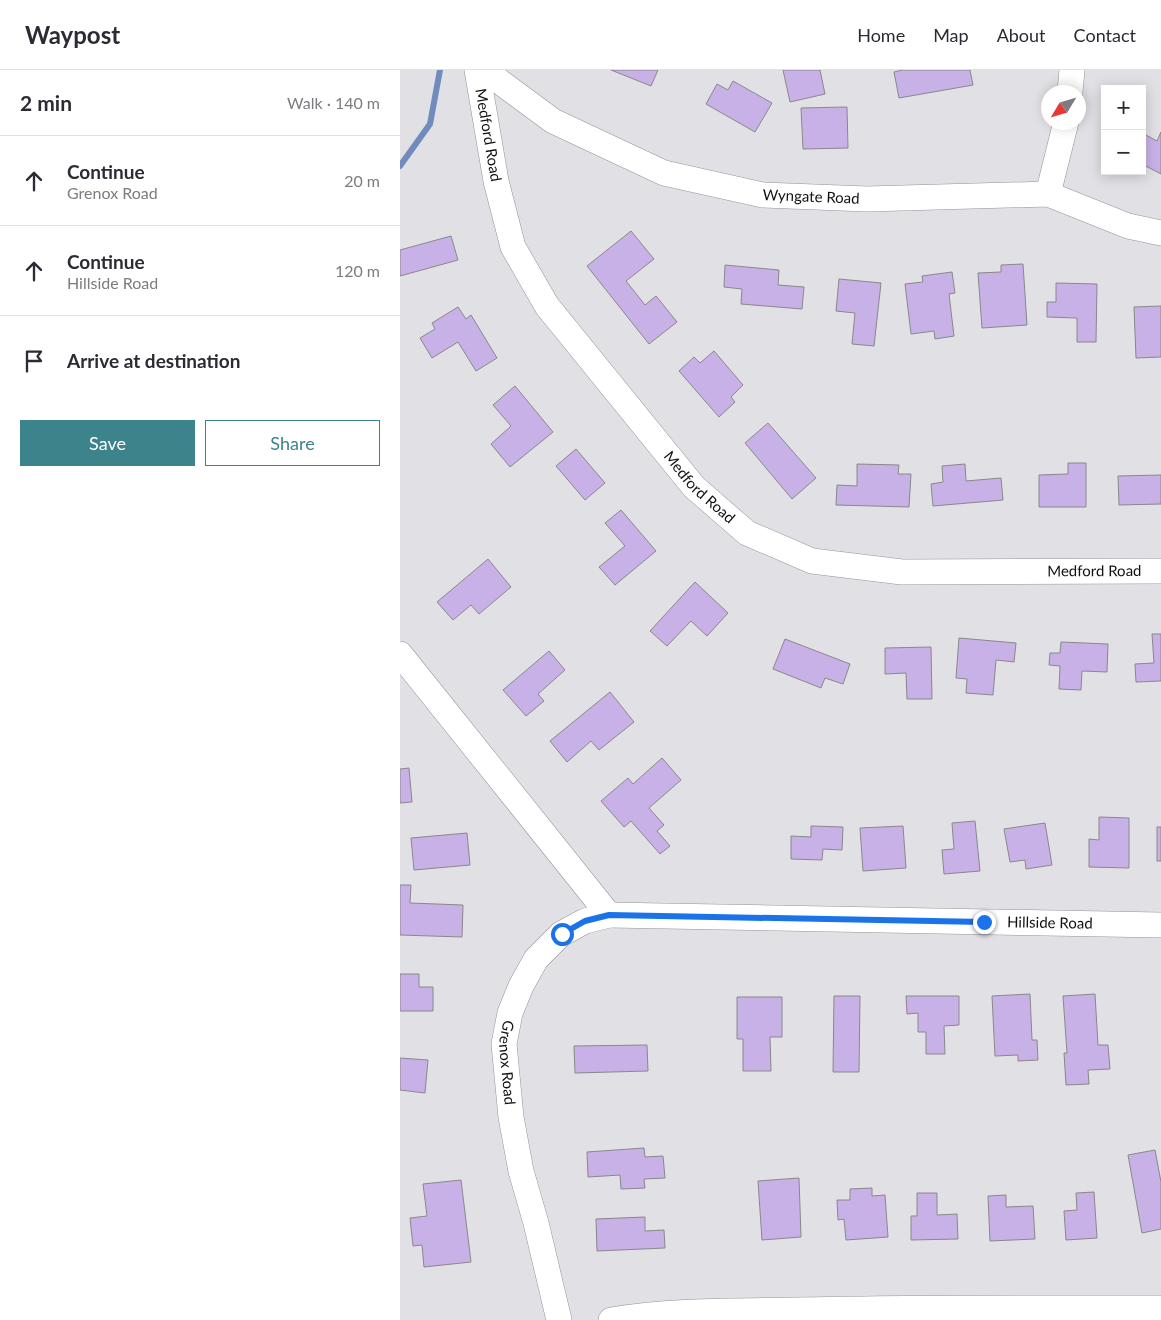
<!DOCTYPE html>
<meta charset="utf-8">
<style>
body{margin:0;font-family:Lato,sans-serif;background:#f2f2f3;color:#2b2b33}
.controls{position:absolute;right:15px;top:15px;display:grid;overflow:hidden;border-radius:0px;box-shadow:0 2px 12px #0003}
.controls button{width:45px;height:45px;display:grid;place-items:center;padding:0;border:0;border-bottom:1px solid #e1e1e2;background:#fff;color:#2b2b33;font:25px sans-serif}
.compass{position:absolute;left:641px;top:15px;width:45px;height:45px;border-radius:50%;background:#fff;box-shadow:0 2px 12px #0003;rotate:232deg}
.stop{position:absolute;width:15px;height:15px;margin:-11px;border:4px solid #1a73e8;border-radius:50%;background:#fff}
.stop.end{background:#1a73e8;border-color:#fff;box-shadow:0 1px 5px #0008}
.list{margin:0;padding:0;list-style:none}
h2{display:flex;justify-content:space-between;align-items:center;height:65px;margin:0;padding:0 20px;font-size:21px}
h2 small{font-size:16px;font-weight:400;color:#7c7c81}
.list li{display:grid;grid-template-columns:32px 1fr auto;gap:15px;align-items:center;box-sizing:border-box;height:90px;padding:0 20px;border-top:1px solid #e1e1e2}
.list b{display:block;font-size:19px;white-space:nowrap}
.list p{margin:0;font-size:16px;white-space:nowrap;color:#7c7c81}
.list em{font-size:16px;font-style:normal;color:#7c7c81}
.actions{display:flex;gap:10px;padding:15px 20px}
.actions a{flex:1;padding:11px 0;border:1px solid #3c838c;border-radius:0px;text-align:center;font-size:18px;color:#3c838c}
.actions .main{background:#3c838c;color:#fff}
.icon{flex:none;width:28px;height:28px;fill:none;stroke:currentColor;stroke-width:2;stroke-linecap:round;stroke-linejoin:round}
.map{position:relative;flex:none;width:761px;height:1250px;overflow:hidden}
header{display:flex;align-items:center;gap:30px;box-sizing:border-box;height:70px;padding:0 25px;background:#fff;border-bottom:1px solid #e1e1e2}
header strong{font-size:24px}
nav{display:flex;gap:28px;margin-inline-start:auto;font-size:18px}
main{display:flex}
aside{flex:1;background:#fff}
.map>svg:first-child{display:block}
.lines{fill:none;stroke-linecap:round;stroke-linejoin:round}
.stream{stroke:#718bbc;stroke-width:6}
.building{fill:#c8b1e7;stroke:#89888c}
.minor-casing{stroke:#949499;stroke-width:26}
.minor{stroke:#fff;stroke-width:25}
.route{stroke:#1a73e8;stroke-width:6}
.labels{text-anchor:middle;stroke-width:5;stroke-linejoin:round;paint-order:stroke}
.street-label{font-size:15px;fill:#111113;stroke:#fff}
</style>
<header>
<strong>Waypost</strong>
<nav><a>Home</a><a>Map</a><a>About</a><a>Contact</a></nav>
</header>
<main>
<aside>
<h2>2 min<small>Walk · 140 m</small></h2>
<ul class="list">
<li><svg class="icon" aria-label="ahead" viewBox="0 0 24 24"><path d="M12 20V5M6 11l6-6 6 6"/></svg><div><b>Continue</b><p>Grenox Road</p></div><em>20 m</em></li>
<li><svg class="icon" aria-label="ahead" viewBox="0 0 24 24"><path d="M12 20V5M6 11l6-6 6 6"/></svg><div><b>Continue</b><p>Hillside Road</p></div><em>120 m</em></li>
<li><svg class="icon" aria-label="arrive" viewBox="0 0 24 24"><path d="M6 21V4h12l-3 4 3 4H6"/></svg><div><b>Arrive at destination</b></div></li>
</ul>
<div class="actions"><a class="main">Save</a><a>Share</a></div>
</aside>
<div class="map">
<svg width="761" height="1250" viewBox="0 0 761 1250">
<rect width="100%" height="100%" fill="#e0e0e5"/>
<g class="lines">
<!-- stream -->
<path class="stream" d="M 0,96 L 30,54 L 40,0"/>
</g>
<!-- building -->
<g class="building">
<path d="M 211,0 L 258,0 L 251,16 Z"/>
<path d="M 383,0 L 420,0 L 425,24 L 390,32 Z"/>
<path d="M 503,0 L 570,0 L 573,15 L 499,28 L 494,2 Z"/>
<path d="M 333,11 L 372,33 L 355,62 L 306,34 L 317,14 L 328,20 Z"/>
<path d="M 447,37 L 448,78 L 403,79 L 401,38 Z"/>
<path d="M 761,62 L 761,104 L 742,94 L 742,63 L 757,71 Z"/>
<path d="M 231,161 L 254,189 L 226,211 L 245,235 L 256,226 L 277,252 L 249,274 L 187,196 Z"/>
<path d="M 51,166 L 58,190 L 0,206 L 0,180 Z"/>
<path d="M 623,194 L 627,255 L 582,258 L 578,203 L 601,202 L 601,195 Z"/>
<path d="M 325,195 L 379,200 L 378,215 L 404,217 L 402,239 L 341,234 L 342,219 L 324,217 Z"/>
<path d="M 552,202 L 555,223 L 549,224 L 554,266 L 535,269 L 534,261 L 511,264 L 505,214 L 523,212 L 522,206 Z"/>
<path d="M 439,209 L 481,213 L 474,276 L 452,274 L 455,243 L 436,241 Z"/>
<path d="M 656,213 L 697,214 L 696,272 L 677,272 L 677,248 L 647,247 L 647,232 L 656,232 Z"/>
<path d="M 761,236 L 761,287 L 736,288 L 734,237 Z"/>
<path d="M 58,237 L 66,249 L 71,245 L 97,288 L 76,301 L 58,272 L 32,288 L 20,268 L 35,259 L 32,253 Z"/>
<path d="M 314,281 L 343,315 L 331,327 L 335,332 L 319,347 L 279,301 L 294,287 L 300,293 Z"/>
<path d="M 115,316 L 153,362 L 110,397 L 91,374 L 111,356 L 93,335 Z"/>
<path d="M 368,353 L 416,408 L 392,429 L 345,373 Z"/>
<path d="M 176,379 L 205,413 L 185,430 L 156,396 Z"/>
<path d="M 668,393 L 686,393 L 686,437 L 639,437 L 639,405 L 668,404 Z"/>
<path d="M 457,394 L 499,395 L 498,404 L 511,404 L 509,437 L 436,435 L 437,415 L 457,416 Z"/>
<path d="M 565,394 L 566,411 L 601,408 L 603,430 L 533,436 L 531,414 L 543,412 L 542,396 Z"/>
<path d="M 761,405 L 761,434 L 719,435 L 718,406 Z"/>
<path d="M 221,440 L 256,481 L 215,515 L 199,497 L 225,476 L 205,453 Z"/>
<path d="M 88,489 L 111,517 L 79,544 L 71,535 L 53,550 L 37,532 Z"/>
<path d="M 295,512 L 328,543 L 307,566 L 291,551 L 267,576 L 250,561 Z"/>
<path d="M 752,564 L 761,564 L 761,611 L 736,612 L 735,594 L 754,593 Z"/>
<path d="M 559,568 L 616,573 L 614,592 L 596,590 L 593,625 L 566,623 L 567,609 L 556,608 Z"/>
<path d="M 385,569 L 450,594 L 443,614 L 425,608 L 421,618 L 373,599 Z"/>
<path d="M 661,572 L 708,574 L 707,602 L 682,601 L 681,620 L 659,619 L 660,596 L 649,595 L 650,583 L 660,583 Z"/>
<path d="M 531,577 L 532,629 L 507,629 L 506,603 L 485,604 L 485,578 Z"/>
<path d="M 149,581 L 165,600 L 138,624 L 144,631 L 126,646 L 103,620 Z"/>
<path d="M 210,622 L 234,652 L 199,680 L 191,671 L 167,692 L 150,671 Z"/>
<path d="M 262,688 L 281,710 L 249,738 L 264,755 L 257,761 L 270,776 L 260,784 L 231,751 L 224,757 L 201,731 L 228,708 L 233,714 Z"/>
<path d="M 9,698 L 12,732 L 0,733 L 0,699 Z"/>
<path d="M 699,747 L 729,748 L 729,798 L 689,797 L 689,769 L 699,770 Z"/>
<path d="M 575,751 L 580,801 L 544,804 L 542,780 L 554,779 L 552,753 Z"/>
<path d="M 645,753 L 652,795 L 626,799 L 625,790 L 610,792 L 604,759 Z"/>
<path d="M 411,756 L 443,757 L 442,780 L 423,779 L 422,790 L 391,789 L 391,766 L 411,767 Z"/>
<path d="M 503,756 L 506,798 L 463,801 L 460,758 Z"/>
<rect x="757" y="757" width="4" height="34"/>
<path d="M 67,763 L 70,795 L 14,800 L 11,768 Z"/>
<path d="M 0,815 L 11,815 L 10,833 L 63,835 L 62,867 L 0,865 Z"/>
<path d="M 0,904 L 19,904 L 19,917 L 33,917 L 33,941 L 0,941 Z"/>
<path d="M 630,924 L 632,970 L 637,970 L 638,990 L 618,991 L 618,985 L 595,986 L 592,926 Z"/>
<path d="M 695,924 L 698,975 L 708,975 L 710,999 L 688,1000 L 689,1014 L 666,1015 L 664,983 L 667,983 L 663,926 Z"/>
<path d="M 434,926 L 460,926 L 459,1002 L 433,1002 Z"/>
<path d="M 506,926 L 559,926 L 559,955 L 544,956 L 545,984 L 526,984 L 526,962 L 518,962 L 518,943 L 507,944 Z"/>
<path d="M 337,927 L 382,927 L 382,967 L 370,967 L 371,1001 L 343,1001 L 343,969 L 337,969 Z"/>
<path d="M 247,975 L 248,1001 L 175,1003 L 174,976 Z"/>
<path d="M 0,988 L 28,990 L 25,1023 L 0,1020 Z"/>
<path d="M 244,1078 L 245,1087 L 263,1086 L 265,1108 L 244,1109 L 245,1118 L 221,1119 L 220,1105 L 188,1107 L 187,1082 Z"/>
<path d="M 755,1080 L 761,1112 L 761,1159 L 742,1163 L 728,1085 Z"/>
<path d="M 399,1108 L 401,1167 L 362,1170 L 358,1111 Z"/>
<path d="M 61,1110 L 71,1192 L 24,1197 L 22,1175 L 13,1176 L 10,1148 L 27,1146 L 23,1114 Z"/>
<path d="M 472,1118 L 472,1126 L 485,1125 L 488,1167 L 446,1170 L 444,1149 L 438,1150 L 437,1130 L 450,1130 L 450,1119 Z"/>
<path d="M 694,1122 L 697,1168 L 666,1170 L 664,1141 L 677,1140 L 676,1123 Z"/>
<path d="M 517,1123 L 537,1123 L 537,1145 L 557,1144 L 558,1169 L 511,1170 L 511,1146 L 517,1146 Z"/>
<path d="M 606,1125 L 606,1137 L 633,1136 L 635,1169 L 590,1171 L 588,1126 Z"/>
<path d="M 245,1147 L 245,1161 L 264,1160 L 265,1178 L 197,1181 L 196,1149 Z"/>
</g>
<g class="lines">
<!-- minor casing -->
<g class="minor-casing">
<g id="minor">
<path id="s1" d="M 77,0 L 96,111 L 113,177 L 147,236 L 294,417 L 347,463 L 412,491 L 502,502 L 761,501"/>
<path id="s2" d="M 84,0 L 153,51 L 264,103 L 363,125 L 467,129 L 648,124 L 728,156 L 761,163"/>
<path d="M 670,22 L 672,0"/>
<path d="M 648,124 L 666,52"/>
<path id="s3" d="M 0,584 L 209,845 L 185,851 L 161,864 L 136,889 L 121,916 L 110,943 L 104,974 L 111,1047 L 121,1101 L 136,1153 L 159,1250"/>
<path id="s4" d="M 209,845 L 761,855"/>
<path d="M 211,1250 C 272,1240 335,1241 396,1240 C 518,1237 640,1238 761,1238"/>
</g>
</g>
<!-- minor -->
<use href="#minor" class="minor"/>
</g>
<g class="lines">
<!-- route -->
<path class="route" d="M 162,864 L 185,851 L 209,845 L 584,852"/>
</g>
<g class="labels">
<!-- street labels -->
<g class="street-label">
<text dy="5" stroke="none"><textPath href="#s1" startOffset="66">Medford Road</textPath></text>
<text dy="5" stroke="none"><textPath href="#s2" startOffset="358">Wyngate Road</textPath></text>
<text dy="5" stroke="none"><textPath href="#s1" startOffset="486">Medford Road</textPath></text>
<text dy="5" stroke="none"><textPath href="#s1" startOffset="906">Medford Road</textPath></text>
<text dy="5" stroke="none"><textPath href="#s4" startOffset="441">Hillside Road</textPath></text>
<text dy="5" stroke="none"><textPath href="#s3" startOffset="532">Grenox Road</textPath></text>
</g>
</g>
</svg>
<div class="controls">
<button>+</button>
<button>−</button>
</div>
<svg class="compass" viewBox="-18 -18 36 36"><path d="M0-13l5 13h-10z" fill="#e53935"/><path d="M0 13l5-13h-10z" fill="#7c7c81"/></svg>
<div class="stop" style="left:162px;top:864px"></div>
<div class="stop end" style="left:584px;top:852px"></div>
</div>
</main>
